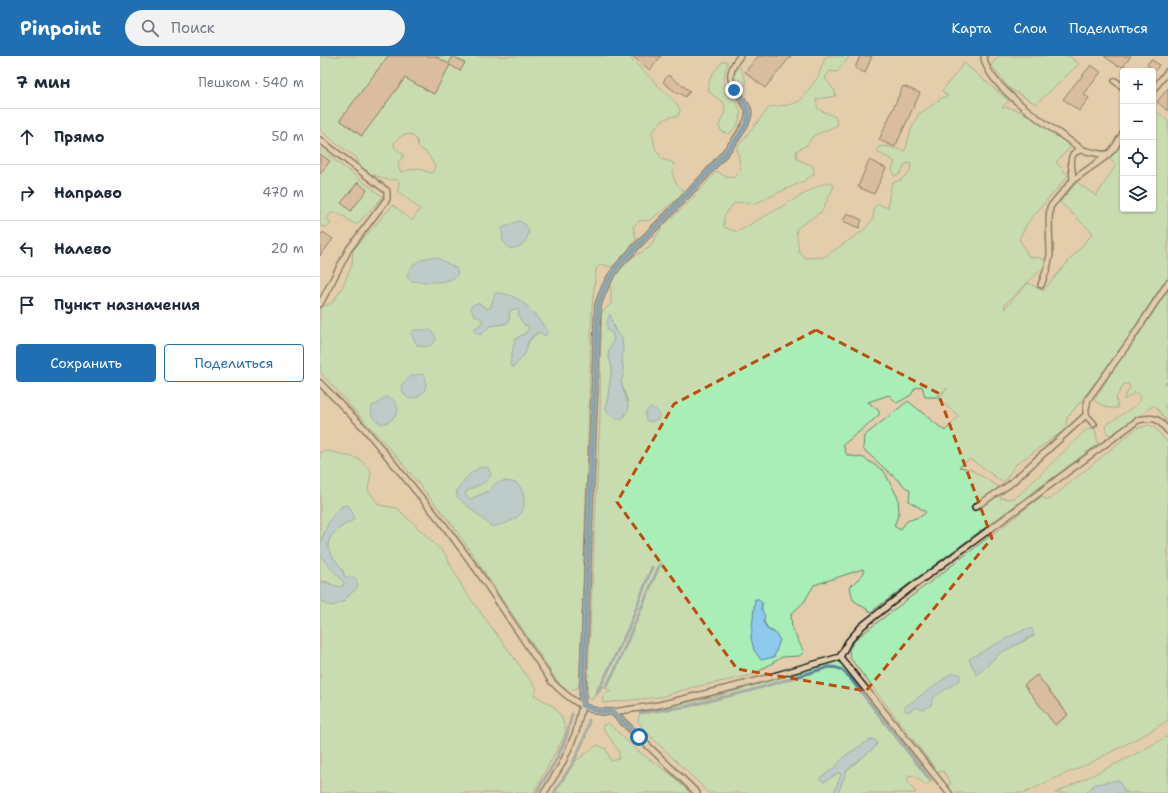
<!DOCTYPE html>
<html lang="ru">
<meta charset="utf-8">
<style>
body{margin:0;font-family:"Shantell Sans",sans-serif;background:#f2f2f3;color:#1f2937}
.controls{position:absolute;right:12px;top:12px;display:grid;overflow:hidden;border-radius:4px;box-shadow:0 1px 3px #0004}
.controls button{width:36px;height:36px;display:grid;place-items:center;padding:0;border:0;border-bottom:1px solid #e0e1e3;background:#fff;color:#1f2937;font:20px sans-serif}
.stop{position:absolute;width:12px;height:12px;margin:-9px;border:3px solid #1f6fb2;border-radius:50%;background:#fff}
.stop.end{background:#1f6fb2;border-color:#fff;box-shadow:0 1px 4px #0008}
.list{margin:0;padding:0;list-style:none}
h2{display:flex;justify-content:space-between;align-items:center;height:52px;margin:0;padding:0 16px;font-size:17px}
h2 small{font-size:13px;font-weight:400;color:#747a83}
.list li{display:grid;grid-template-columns:26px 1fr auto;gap:12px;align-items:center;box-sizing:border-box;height:56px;padding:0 16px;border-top:1px solid #e0e1e3}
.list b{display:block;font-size:15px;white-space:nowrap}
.list em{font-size:13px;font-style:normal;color:#747a83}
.actions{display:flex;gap:8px;padding:12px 16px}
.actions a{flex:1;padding:9px 0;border:1px solid #1f6fb2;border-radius:4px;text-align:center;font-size:14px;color:#1f6fb2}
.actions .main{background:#1f6fb2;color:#fff}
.icon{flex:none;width:22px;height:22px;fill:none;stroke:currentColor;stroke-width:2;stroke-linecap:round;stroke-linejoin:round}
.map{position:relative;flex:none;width:848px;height:737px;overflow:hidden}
header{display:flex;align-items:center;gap:24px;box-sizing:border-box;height:56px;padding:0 20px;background:#1f6fb2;color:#fff}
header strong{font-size:19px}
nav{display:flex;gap:22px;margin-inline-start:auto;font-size:14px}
.search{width:280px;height:36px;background:#f2f2f3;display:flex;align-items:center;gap:10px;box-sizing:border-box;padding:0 14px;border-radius:22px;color:#747a83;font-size:15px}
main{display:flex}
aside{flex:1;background:#fff}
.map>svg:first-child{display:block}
.green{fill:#a9edb7;stroke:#62846a;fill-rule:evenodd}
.water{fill:#8ec9ee;stroke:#60849a}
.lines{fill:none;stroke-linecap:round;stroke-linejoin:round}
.stream{stroke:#60849a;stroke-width:3}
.building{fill:#cfa88e;stroke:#1c1c1c}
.lane-casing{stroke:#1c1c1c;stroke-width:8}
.lane{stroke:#e3cdac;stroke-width:5}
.route{stroke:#1f6fb2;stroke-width:5}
.marked{fill:none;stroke:#bf4d0f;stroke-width:3;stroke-dasharray:8 5;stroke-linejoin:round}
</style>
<header>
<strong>Pinpoint</strong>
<div class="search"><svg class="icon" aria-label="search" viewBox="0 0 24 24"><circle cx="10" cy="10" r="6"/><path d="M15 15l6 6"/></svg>Поиск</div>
<nav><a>Карта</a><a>Слои</a><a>Поделиться</a></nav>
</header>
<main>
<aside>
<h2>7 мин<small>Пешком · 540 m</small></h2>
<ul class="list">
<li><svg class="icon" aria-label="ahead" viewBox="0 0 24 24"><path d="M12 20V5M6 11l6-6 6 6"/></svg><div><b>Прямо</b></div><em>50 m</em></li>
<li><svg class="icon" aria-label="right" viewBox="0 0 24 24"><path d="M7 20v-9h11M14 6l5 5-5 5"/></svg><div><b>Направо</b></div><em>470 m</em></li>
<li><svg class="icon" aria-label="left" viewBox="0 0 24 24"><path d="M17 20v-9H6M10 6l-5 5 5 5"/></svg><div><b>Налево</b></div><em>20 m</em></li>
<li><svg class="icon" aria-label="arrive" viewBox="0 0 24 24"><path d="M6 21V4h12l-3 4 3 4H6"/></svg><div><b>Пункт назначения</b></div></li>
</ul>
<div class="actions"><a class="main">Сохранить</a><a>Поделиться</a></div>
</aside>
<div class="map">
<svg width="848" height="737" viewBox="0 0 848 737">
<rect width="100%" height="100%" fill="#e3cdac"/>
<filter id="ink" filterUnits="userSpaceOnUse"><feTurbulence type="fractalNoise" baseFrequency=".025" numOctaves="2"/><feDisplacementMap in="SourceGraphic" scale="8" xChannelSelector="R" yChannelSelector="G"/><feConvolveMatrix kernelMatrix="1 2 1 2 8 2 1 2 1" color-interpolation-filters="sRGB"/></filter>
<g filter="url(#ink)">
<!-- green -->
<g class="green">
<path d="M 0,0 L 68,0 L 20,64 L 41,80 L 102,0 L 96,28 L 113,38 L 130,9 L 115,0 L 308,0 L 357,48 L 360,55 L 358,60 C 344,61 341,64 332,76 L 335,92 L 342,103 L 354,107 C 352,122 352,124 364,135 L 356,144 L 330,164 L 319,165 L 313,171 L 316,183 L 302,203 L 291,211 L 281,208 L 276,213 L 272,251 L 260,630 L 253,634 L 242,632 L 134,471 L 77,401 L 0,316 L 0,246 L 5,250 L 13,246 L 22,232 L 32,209 L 33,194 L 73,149 L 92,165 L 100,153 L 78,135 L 79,126 L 76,123 L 69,124 L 50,118 L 40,110 L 36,101 L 18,89 L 0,74 ZM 90,78 L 97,84 L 98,91 L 106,96 L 115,110 L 113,116 L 110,117 L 99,112 L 81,116 L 78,111 L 79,105 L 83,102 L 83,98 L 74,91 L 75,85 L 83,79 ZM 199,244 L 213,256 L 226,273 C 212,280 208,283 205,298 L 201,281 L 209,273 L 208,270 L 198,253 L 191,253 L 189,256 L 190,262 L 184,268 L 170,270 L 165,275 L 155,272 L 159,270 L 163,265 L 158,247 L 167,253 L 171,251 L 172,246 ZM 63,343 L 78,356 L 70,365 L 62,368 L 58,348 ZM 162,411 L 159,429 L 148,434 L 145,437 L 146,441 L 150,443 L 169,435 L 176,427 L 172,471 L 136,437 C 142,426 151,415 162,411 Z"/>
<path d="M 508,0 L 530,0 L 517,16 L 510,15 L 505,22 L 514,34 L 516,40 L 496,43 L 498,53 L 515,61 L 518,69 L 493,80 L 487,89 L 476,95 L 477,103 L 493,110 L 494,118 L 484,125 L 434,148 L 427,146 L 414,147 L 404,160 L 404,171 L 417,176 L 498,130 L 509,126 L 514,130 L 502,155 L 476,173 L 479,196 L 486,202 L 504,201 L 543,175 L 553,163 L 554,152 L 558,148 L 568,152 L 569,141 L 572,127 L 581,124 L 590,116 L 591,107 L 585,108 L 580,118 L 574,120 L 572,113 L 575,106 L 558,96 L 558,91 L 565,90 L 585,95 L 591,74 L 598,59 L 622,42 L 628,40 L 622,35 L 644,7 L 689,45 L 682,51 C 704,51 732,76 750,88 L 749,93 L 736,106 L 748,120 L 708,166 L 699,183 L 709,201 L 722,202 L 727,208 L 685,248 L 684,253 L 708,227 L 723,235 L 773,177 L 740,146 L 757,126 L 776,140 L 796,109 L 788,102 L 803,80 L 803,153 L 833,153 L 833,53 L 848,65 L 848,326 L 845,327 L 848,329 L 848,348 L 844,350 L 848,355 L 848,366 L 834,349 L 792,379 L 786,377 L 785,370 L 819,347 L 820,339 L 815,336 L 806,343 L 803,343 L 810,332 L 809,328 L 804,328 L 796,342 L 798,352 L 789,352 L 774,345 L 795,310 L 791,307 L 747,362 L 746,368 L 748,372 L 695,409 L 684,427 L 650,403 L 639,411 L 650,413 L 682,433 L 680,442 L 690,443 L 699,439 L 766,374 L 775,372 L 778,388 L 551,556 L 533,544 L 530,531 L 544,517 L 543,513 L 494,529 L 484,546 L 471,558 L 472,573 L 484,596 L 479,600 L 462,601 L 433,619 L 370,632 L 340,641 L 283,647 L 282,641 L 291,635 L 279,628 L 272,644 L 267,642 L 280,359 L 281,257 L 291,248 L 291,224 L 301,210 L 316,199 L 329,192 L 342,171 L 366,149 L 397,115 L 407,122 L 415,121 L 421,114 L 417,91 L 450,51 L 469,49 L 480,45 L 498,21 L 505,2 ZM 294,269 L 295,275 L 303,294 L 302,305 L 304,316 L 301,326 L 308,346 L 286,353 L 292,311 L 288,297 L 294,283 L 293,278 ZM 602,330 L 605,341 L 616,341 L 628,332 L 618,343 L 639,360 L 625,375 L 588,345 L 544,380 L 543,393 L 590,435 L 589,445 L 606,456 L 602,460 L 587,465 L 580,474 L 574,470 L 579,457 L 578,442 L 564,415 L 544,402 L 527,399 L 523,389 L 559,359 L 559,355 L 548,346 L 569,339 L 577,347 L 591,339 L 595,332 ZM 442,547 C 441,558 443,572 454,576 L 431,582 Z"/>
<path d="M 679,0 L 749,0 L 759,8 L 716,48 L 689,32 L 671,9 Z"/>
<path d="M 403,5 L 408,6 C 406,12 404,19 404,24 C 404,38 423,46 420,60 C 418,70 416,71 409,78 L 402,76 L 399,70 L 405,55 L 404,47 L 389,36 C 387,22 394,16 403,5 Z"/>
<path d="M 420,10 C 422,17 426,22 426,29 L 422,31 C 409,27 412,19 420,10 Z"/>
<path d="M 0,93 L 63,141 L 36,169 L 19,157 L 11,157 L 7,162 L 11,168 L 6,171 L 0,170 Z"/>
<path d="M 829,369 L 835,372 L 848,387 L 848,664 L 831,675 L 768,708 L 733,723 L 705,737 L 631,737 L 626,731 L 631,727 L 623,715 L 618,716 L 530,602 L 529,593 L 537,582 L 721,441 L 729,444 L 817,372 ZM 714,580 L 680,597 L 657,619 L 649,603 ZM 717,619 L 748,658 L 735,668 L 704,629 Z"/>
<path d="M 9,395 L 39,403 L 51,415 L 48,434 L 59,449 L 77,452 L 125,498 L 144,534 L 217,633 L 214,639 L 233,650 L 241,660 L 246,674 L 243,683 L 213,737 L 0,737 L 0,541 L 5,548 L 23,546 L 38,530 L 24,520 C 24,514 21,513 18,509 C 15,505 11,500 9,496 C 3,481 21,470 32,465 L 28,449 L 22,450 L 17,455 L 0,485 L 0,396 Z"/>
<path d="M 0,496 L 3,502 L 24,526 L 23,530 C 16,532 12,529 6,525 L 0,527 Z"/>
<path d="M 519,605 L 535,624 L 612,724 L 606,729 L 595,720 L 589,719 L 587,725 L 596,737 L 518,737 L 527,714 L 555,691 L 557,687 L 555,684 L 500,722 L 504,726 L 518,717 L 520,717 L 521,719 L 514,737 L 388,737 L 380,728 L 325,675 L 318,665 L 320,657 L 394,641 Z"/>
<path d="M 288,667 L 319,696 L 352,719 L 370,737 L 234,737 L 253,707 L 277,689 L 286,693 L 291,705 L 299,703 L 299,696 L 282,670 Z"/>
<path d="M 848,680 L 848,737 L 808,737 L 803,733 L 775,728 L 766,737 L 735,737 L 810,701 Z"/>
</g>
<!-- water -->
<g class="water">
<path d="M 199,165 L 205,168 L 209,175 C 206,188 203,190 190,193 L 183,185 L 182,172 Z"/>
<path d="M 109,201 L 118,202 L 136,212 L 138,218 C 131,229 103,226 91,225 L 87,221 C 88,210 99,204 109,201 Z"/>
<path d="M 175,237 C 199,236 213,255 226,273 L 227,276 L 226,279 L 223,279 L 219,276 L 214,278 L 208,286 L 205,298 L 194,311 L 191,310 L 190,307 L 195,283 L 206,277 L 209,273 L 208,270 L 204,269 L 199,261 L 198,253 L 191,254 C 188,258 190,262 188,267 L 170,270 L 165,275 L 160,279 L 155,276 L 155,272 L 159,270 L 163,265 L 162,263 L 154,259 L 151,253 L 152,249 L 158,247 L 167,253 L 171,251 Z"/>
<path d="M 290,258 L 295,275 L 302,280 L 303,294 L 302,305 L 304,316 L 301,326 L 309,352 L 302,364 C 294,363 290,360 286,353 L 292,312 L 288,297 L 294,283 L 293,278 L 287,274 L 287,265 Z"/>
<path d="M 94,274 C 106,274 114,271 116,284 C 111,291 105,292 97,289 L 91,278 Z"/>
<path d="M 102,318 L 105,320 L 106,328 L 104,336 L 97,341 L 89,343 C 84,339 82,336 81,329 L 91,320 Z"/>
<path d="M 66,341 C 75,343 77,347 78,356 L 70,365 L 62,368 C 53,363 50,361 52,350 C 60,348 60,344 66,341 Z"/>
<path d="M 329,352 C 336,352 337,354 340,360 L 338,363 L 330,366 L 326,364 L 325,358 Z"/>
<path d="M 162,411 L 168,411 L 171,419 C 165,431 153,428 145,437 L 146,440 L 150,443 L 169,435 L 176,427 L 186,425 L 197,427 C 202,433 203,435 204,444 C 206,463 187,467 172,471 L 137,441 C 135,430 152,414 162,411 Z"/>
<path d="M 28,449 L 33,457 L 34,462 C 31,466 28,466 24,469 C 17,473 7,482 8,490 C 10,502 23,509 24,520 L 27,522 L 31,520 L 36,523 L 38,530 L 23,546 L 12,550 L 5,548 L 0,541 L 0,526 C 9,525 14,532 23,530 L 24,526 C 17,518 3,506 0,497 C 0,483 10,457 22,451 C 23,450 27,449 28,449 Z"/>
<path d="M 435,543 L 439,543 L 442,547 L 441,553 L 445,560 L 443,565 L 448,574 L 454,576 L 460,584 L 454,601 L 441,604 L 434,594 L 431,582 Z"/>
<path d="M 706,573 L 712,573 L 714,579 L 680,597 L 657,619 L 649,603 L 687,582 Z"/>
<path d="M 632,617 L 640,618 L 640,624 L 613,642 L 611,649 L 603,654 L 597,651 L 588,656 L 585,655 L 585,651 Z"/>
<path d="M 552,683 L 555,684 L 557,687 L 555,691 L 527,714 L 518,737 L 514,737 L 521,719 L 520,717 L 518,717 L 504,726 L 501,724 L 500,722 L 513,713 L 527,698 Z"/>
<path d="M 799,724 L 803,733 L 808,737 L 766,737 L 775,728 Z"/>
</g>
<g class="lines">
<!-- stream -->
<g class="stream">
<path d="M 286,630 L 295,614 L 340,508"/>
<path d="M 277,638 L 309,571 L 332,511"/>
<path d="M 320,657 L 364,651 L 429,635 L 509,611 C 521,611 522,614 530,622 L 610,724"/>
<path d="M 216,737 L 236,704 L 246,682 L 252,658"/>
<path d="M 234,737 L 253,707 L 265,681 L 269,664"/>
</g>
</g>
<!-- building -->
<g class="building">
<path d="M 68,0 L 115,0 L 129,8 L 133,0 L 145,7 L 140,15 L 130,9 L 114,38 L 85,22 L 42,80 L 20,64 Z"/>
<path d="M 312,0 L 341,0 L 330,14 Z"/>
<path d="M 438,0 L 471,0 L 445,32 L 425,16 Z"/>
<path d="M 540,0 L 552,0 L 545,17 L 535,12 Z"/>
<path d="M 784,0 L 811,0 L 803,11 L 799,9 L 798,10 Z"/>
<path d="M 831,3 L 839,9 L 835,15 L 827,9 Z"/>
<path d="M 771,9 L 781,16 L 764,38 L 769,42 L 759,55 L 743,43 L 758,24 L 759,24 Z"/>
<path d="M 348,19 L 370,35 L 365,41 L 359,36 L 358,38 L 343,26 Z"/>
<path d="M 583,30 L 600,37 L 575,91 L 559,84 Z"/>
<path d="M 848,32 L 848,55 L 837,46 Z"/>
<path d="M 0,98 L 10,105 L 0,118 Z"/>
<path d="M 549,104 L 566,112 L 554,138 L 538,131 Z"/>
<path d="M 38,126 L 47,134 L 31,155 L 21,147 Z"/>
<path d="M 527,157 L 542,164 L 539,172 L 523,165 Z"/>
<path d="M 3,176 L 13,183 L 0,200 L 0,180 Z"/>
<path d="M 717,619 L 748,659 L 735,669 L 704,629 Z"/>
</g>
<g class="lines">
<!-- lane casing -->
<g class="lane-casing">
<g id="lane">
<path d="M 664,0 C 664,30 739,77 763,94 C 791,101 789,102 803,77"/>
<path d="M 795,25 L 803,31"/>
<path d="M 833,34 L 848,15"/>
<path d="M 0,84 L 67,135 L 67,143 L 29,193 L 0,248"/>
<path d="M 753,124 L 788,99"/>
<path d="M 721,229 L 727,213 L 730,199 L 729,164 L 730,151 L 753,124 C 753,112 745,95 763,94"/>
<path d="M 0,327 L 45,373 L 123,468 L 157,514 L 232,626 C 244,638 260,652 277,655 C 282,656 288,656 293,656 L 377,737"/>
<path d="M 774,368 L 766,359 L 766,353 L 768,343 L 810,285 L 848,227"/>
<path d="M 655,451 L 689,429 L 766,359"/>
<path d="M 520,601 L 629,737"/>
<path d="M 293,656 L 339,649 L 425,628 L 520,601 L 528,586 L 542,570 L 593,530 L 818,364 C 835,361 837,361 848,375"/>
<path d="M 224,737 L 242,708 L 256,676 L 262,649 L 278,249 C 282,237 286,226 294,216 C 300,207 309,199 316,191 C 343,163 371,137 396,107 C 406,96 417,83 424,70 C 427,65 430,59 428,53 C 426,49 422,44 420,40 C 408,25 407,16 420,0"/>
</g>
</g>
<!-- lane -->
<use href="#lane" class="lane"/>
</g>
</g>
<g class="lines" filter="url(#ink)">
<!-- route -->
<path class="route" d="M 319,681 L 293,656 L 277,655 L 262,649 L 278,249 C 282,237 286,226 294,216 C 300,206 310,198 318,189 C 345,161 373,134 398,105 C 407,95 424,75 428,63 C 431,51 420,42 414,34"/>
</g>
<!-- marked area -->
<path d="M0 0H848V737H0ZM 496,274 L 618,337 L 672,482 L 546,635 L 417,613 L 297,446 L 354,348 Z" fill="#e3cdac" fill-opacity=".55" fill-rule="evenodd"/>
<path class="marked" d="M 496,274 L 618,337 L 672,482 L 546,635 L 417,613 L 297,446 L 354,348 Z"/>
</svg>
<div class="controls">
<button>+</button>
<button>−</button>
<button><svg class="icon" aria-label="locate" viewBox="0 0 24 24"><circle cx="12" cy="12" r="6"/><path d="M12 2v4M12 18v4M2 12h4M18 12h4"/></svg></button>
<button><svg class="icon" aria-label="layers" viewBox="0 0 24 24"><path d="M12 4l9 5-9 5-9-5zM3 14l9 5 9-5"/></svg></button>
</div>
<div class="stop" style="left:319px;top:681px"></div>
<div class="stop end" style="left:414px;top:34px"></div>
</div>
</main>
